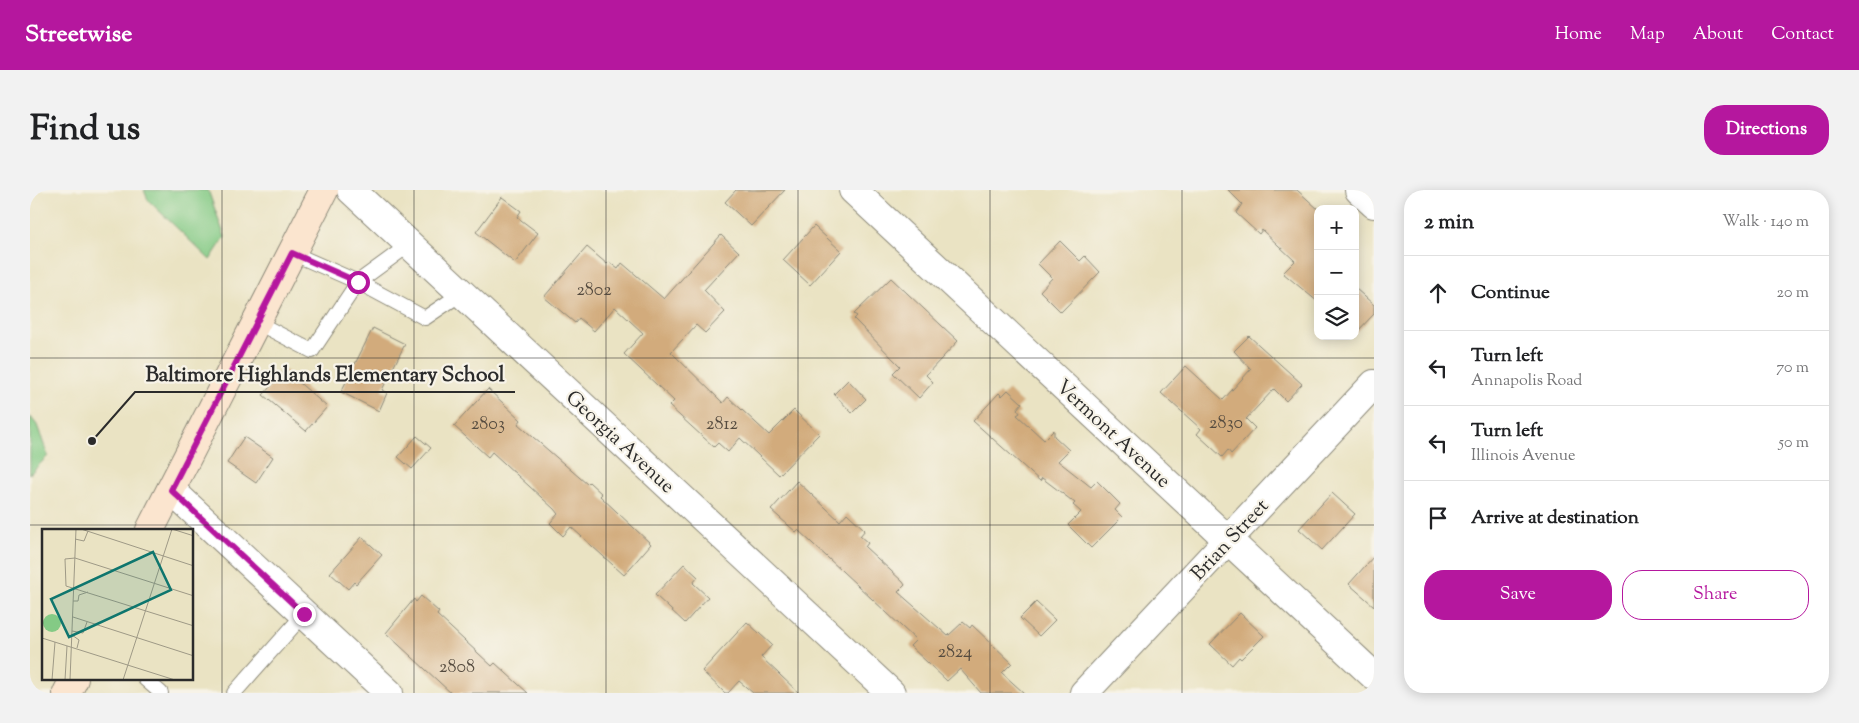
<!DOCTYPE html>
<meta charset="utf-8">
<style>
body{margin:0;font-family:"Sorts Mill Goudy",serif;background:#f2f2f2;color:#202124}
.controls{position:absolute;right:15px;top:15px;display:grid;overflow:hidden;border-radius:10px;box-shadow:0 2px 12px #0003}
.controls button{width:45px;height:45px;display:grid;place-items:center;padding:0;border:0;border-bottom:1px solid #e0e0e0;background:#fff;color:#202124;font:25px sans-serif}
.stop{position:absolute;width:15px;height:15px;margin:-11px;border:4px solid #b5179e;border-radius:50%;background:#fff}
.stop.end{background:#b5179e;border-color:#fff;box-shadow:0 1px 5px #0008}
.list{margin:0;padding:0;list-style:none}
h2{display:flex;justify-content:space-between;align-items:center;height:65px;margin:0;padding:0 20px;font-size:21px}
h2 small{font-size:16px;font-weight:400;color:#757577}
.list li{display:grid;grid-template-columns:32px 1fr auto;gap:15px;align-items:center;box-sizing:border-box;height:75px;padding:0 20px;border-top:1px solid #e0e0e0}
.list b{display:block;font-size:19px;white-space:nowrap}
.list p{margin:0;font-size:16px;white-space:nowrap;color:#757577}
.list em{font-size:16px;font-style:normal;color:#757577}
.actions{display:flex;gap:10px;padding:15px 20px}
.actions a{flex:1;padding:11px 0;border:1px solid #b5179e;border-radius:20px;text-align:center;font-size:18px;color:#b5179e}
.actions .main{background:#b5179e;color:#fff}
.icon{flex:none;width:28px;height:28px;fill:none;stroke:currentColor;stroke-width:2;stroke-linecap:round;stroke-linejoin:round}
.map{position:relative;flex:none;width:1344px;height:503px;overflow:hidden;border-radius:20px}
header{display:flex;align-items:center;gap:30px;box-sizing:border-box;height:70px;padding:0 25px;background:#b5179e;color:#fff}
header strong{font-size:24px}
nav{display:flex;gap:28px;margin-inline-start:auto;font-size:18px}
.intro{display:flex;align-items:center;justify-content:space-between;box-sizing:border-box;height:120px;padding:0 30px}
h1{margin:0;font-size:35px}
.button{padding:12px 22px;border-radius:20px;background:#b5179e;color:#fff;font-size:18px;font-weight:700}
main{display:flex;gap:30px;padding:0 30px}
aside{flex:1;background:#fff;border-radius:20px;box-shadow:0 2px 12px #0003}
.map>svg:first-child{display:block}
.green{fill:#84ca85;stroke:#587a58}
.building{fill:#d2ab7c}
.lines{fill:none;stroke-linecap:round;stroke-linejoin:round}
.service-casing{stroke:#8a8777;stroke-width:16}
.minor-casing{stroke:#8a8777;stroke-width:30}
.secondary-casing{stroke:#8a8777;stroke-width:30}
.service{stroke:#fff;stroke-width:14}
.minor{stroke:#fff;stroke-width:28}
.secondary{stroke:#fbe5cf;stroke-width:28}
.route{stroke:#b5179e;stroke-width:6}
.grid{fill:none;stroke:#2b2b2b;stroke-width:1;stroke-opacity:0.55}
.labels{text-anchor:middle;stroke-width:4.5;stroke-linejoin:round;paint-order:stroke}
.number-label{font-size:18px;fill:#554b3f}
.street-label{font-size:20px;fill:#2b2b2b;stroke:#f7f3e8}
.inset-road{fill:none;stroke:#9e9986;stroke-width:1}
.view{fill:#0f766e;fill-opacity:0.15;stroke:#0f766e;stroke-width:2.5}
.inset-edge{fill:none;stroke:#2b2b2b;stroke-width:2.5}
.leader{fill:none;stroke:#2b2b2b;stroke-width:2}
.callout-dot{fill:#2b2b2b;stroke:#f7f3e8;stroke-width:2}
.callout-label{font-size:21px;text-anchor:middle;font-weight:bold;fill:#2b2b2b;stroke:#f7f3e8;stroke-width:4.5;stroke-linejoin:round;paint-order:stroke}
</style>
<header>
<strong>Streetwise</strong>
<nav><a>Home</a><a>Map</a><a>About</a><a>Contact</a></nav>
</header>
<div class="intro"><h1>Find us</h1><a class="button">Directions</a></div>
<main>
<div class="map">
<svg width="1344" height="503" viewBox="0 0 1344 503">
<rect width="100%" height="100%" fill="#f7f3e8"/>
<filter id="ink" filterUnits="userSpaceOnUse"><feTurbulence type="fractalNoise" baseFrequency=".02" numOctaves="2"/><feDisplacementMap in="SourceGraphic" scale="10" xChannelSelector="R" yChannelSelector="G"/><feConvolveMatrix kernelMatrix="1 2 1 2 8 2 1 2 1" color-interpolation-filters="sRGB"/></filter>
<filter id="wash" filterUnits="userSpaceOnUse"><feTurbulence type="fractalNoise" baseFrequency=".0096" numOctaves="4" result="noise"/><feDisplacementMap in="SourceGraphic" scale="20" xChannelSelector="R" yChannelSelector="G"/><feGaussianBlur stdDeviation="1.12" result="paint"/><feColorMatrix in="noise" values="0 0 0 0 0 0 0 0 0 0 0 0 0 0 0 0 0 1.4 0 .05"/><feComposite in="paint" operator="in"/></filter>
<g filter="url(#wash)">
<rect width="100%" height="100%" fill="#eae3c3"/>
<!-- green -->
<g class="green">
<path d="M 114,0 L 178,0 L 195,47 L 180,70 L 118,10 Z"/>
<path d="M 0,226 L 7,235 L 18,266 L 0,284 Z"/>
</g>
<g id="blocks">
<!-- building -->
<g class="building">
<path d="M 706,0 L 755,0 L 721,36 L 695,12 Z"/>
<path d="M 1198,0 L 1267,0 L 1288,19 L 1288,112 L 1253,83 L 1265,71 L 1232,40 L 1229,44 L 1206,23 L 1212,14 Z"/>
<path d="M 472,7 L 491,21 L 487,27 L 508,43 L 485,73 L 446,42 Z"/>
<path d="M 784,36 L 811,61 L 780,95 L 753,70 Z"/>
<path d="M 691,45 L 709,62 L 674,100 L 695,122 L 675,143 L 666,135 L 641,162 L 693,213 L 698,207 L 739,245 L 764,220 L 789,244 L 749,285 L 710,248 L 698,262 L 688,253 L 684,257 L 639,216 L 644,211 L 594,164 L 613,143 L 585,117 L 564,141 L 549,128 L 545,133 L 514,107 L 557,57 L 577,74 L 579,72 L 588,79 L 592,73 L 634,109 Z"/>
<path d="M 1030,51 L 1050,71 L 1055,66 L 1070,82 L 1031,122 L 1010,101 L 1022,88 L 1008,74 Z"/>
<path d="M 861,88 L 928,151 L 896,185 L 903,192 L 889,208 L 863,183 L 870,176 L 824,129 L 827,126 L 824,124 Z"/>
<path d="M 1325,98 L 1344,115 L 1344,124 L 1325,144 Z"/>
<path d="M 343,138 L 375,154 L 352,200 L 357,203 L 349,221 L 311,202 Z"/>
<path d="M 1219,146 L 1272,194 L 1256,211 L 1244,199 L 1216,229 L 1225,238 L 1201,264 L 1198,260 L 1192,267 L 1167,244 L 1171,239 L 1131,203 L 1156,176 L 1193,210 L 1221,179 L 1204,161 Z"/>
<path d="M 255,180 L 297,217 L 276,241 L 233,205 Z"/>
<path d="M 818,190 L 836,209 L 822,223 L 804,204 Z"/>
<path d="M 458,199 L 491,230 L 488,234 L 557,294 L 559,292 L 572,304 L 570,306 L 621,354 L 594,385 L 541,337 L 533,346 L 520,333 L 528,324 L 524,319 L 462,262 L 458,267 L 424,236 Z"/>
<path d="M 978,200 L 992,213 L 987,219 L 990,223 L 987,225 L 1014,250 L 1024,240 L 1024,246 L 1039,260 L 1028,271 L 1061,297 L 1067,291 L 1090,314 L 1085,320 L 1092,327 L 1061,358 L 1038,335 L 1051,322 L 1043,315 L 1045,313 L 1012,288 L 1010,291 L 943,231 L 969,203 L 972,206 Z"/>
<path d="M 387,246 L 401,258 L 382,279 L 368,267 Z"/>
<path d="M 214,247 L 243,267 L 226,293 L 197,273 Z"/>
<path d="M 767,291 L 810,331 L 817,323 L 835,340 L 830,346 L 838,353 L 835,357 L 873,392 L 875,395 L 868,402 L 918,446 L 933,432 L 940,438 L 942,435 L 982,473 L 972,483 L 994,503 L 951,503 L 930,479 L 917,491 L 880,456 L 886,450 L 768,340 L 766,342 L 741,320 Z"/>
<path d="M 1302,303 L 1325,324 L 1292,360 L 1269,339 Z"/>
<path d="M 332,347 L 352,365 L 326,394 L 324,392 L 318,399 L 300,383 Z"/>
<path d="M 1344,366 L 1344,416 L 1319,394 Z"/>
<path d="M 654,374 L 668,387 L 663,393 L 678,407 L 655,433 L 625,405 Z"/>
<path d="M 391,406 L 409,422 L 407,425 L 462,476 L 465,473 L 498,503 L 421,503 L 356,443 L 384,409 L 386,412 Z"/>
<path d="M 1006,412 L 1025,430 L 1009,446 L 990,428 Z"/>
<path d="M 1210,423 L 1234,446 L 1211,469 L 1209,467 L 1202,475 L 1180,454 Z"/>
<path d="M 717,432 L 742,455 L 731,467 L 769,503 L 723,503 L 709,491 L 698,503 L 695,503 L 672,481 Z"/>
</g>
</g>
</g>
<g filter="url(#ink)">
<use href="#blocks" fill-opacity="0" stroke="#8a8777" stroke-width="1"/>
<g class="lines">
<!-- service casing -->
<g class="service-casing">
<g id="service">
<path d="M 262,63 L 328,92 L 380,54"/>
<path d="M 226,132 L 282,161 L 328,92 L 395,128 L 432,103"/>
<path d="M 115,489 L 131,503"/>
<path d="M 204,503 L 274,424"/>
</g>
</g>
<!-- minor casing -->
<g class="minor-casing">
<g id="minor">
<path d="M 321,0 L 861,503"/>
<path d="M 823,0 L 1344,486"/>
<path d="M 1329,0 L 1344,14"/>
<path d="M 141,300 L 359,503"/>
<path d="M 1054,503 L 1344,194"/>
</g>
</g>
<!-- secondary casing -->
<g class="secondary-casing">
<g id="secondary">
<path d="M 120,340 L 294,0"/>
<path d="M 37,503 L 44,489"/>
</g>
</g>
<!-- service -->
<use href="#service" class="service"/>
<!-- minor -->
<use href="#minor" class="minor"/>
<!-- secondary -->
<use href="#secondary" class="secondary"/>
</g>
</g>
<g class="lines" filter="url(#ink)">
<!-- route -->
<path class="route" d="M 274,424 L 141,300 L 262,63 L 328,92"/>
</g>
<!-- grid -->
<path class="grid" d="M 192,0 L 192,503M 384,0 L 384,503M 576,0 L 576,503M 768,0 L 768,503M 960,0 L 960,503M 1152,0 L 1152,503M 0,168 L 1344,168M 0,335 L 1344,335"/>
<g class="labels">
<!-- number labels -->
<g class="number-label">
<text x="564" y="105">2802</text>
<text x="1196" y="238">2830</text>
<text x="458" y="239">2803</text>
<text x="692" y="239">2812</text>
<text x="925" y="467">2824</text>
<text x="427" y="482">2808</text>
</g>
<!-- street labels -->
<g class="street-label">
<text transform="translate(1084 243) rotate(43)" y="7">Vermont Avenue</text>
<text transform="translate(591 251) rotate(43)" y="7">Georgia Avenue</text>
<text transform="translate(1199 349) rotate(-47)" y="7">Brian Street</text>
</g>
</g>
<!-- overview -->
<g transform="translate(12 339)">
<rect width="151" height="151" fill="#eae3c3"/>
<path d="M1 94a9 9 0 1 1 18 0a9 9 0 1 1-18 0Z" fill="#84ca85"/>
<path class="inset-road" d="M 39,0 L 152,37M 130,0 L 152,7M 33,10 L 42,12 L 46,2M 152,67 L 33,29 L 23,30 L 24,57 L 152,97M 31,72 L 36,72 L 37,66 L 46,63M 31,88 L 152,127M 30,102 L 41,104 L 45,93M 30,106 L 37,111 L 35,119M 0,109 L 133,151M 10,151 L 13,113M 23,151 L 25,117M 28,151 L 34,0M 81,151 L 130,0"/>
<path class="view" d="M 111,23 L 129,61 L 27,108 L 9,70 Z"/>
<rect width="151" height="151" class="inset-edge"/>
</g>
<!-- callouts -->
<path class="leader" d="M62 251L105 202H485"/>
<circle class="callout-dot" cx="62" cy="251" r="5"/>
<g class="callout-label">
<text x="295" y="191">Baltimore Highlands Elementary School</text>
</g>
</svg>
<div class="controls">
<button>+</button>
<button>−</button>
<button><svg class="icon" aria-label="layers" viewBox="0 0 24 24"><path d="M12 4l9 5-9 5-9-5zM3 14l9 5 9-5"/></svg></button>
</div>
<div class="stop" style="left:328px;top:92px"></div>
<div class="stop end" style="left:274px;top:424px"></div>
</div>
<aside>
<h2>2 min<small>Walk · 140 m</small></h2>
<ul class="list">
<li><svg class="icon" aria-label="ahead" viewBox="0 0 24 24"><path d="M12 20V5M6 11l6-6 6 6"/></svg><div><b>Continue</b></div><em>20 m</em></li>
<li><svg class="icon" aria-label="left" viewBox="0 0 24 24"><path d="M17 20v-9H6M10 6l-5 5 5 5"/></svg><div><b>Turn left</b><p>Annapolis Road</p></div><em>70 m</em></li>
<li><svg class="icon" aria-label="left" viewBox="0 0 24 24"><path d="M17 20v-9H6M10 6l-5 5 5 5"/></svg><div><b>Turn left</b><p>Illinois Avenue</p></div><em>50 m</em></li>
<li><svg class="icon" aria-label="arrive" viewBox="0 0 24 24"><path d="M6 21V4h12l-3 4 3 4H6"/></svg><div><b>Arrive at destination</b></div></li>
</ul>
<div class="actions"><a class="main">Save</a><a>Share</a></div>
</aside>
</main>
